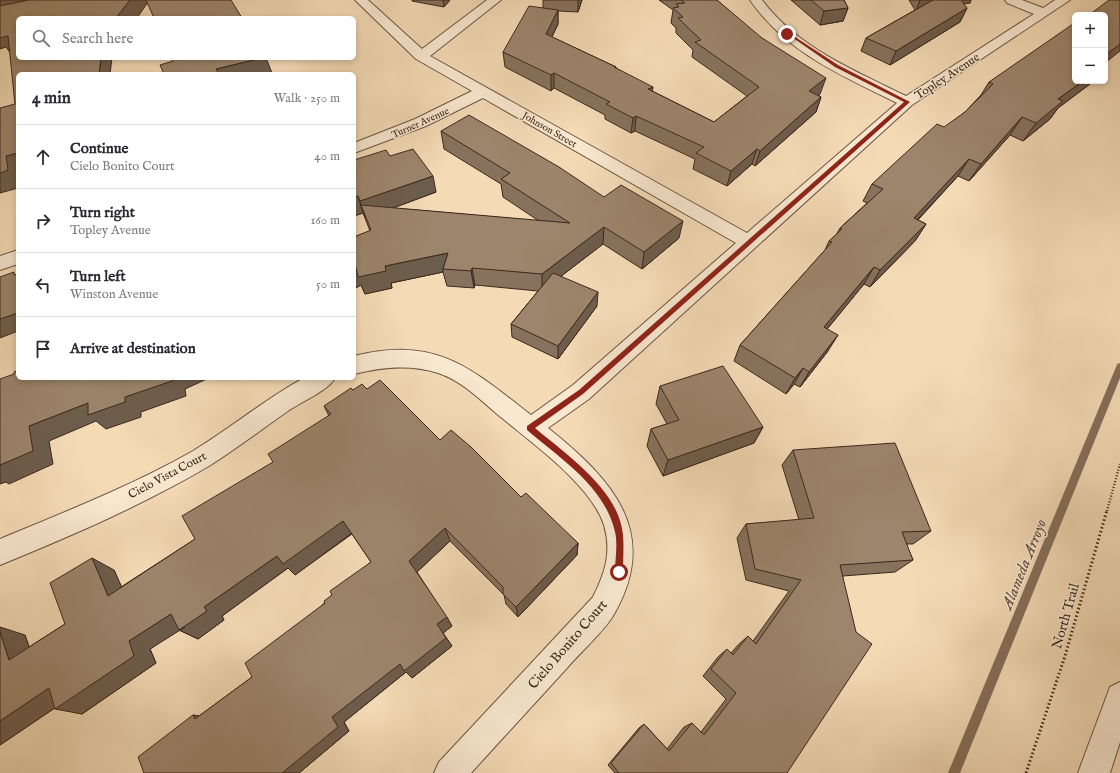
<!DOCTYPE html>
<meta charset="utf-8">
<style>
body{margin:0;font-family:"IM FELL English",serif;background:#f2f2f3;color:#2b2b33}
.controls{position:absolute;right:12px;top:12px;display:grid;overflow:hidden;border-radius:6px;box-shadow:0 2px 6px #0003}
.controls button{width:36px;height:36px;display:grid;place-items:center;padding:0;border:0;border-bottom:1px solid #e1e1e2;background:#fff;color:#2b2b33;font:20px sans-serif}
.stop{position:absolute;width:12px;height:12px;margin:-9px;border:3px solid #8f2418;border-radius:50%;background:#fff}
.stop.end{background:#8f2418;border-color:#fff;box-shadow:0 1px 4px #0008}
.list{margin:0;padding:0;list-style:none}
h2{display:flex;justify-content:space-between;align-items:center;height:52px;margin:0;padding:0 16px;font-size:17px}
h2 small{font-size:13px;font-weight:400;color:#7c7c81}
.list li{display:grid;grid-template-columns:26px 1fr auto;gap:12px;align-items:center;box-sizing:border-box;height:64px;padding:0 16px;border-top:1px solid #e1e1e2}
.list b{display:block;font-size:15px;white-space:nowrap}
.list p{margin:0;font-size:13px;white-space:nowrap;color:#7c7c81}
.list em{font-size:13px;font-style:normal;color:#7c7c81}
.icon{flex:none;width:22px;height:22px;fill:none;stroke:currentColor;stroke-width:2;stroke-linecap:round;stroke-linejoin:round}
.map{position:relative;flex:none;width:1120px;height:773px;overflow:hidden}
.search{position:absolute;background:#fff;box-shadow:0 2px 6px #0003;left:16px;top:16px;width:340px;height:44px;display:flex;align-items:center;gap:10px;box-sizing:border-box;padding:0 14px;border-radius:6px;color:#7c7c81;font-size:15px}
.panel{position:absolute;background:#fff;box-shadow:0 2px 6px #0003;left:16px;top:72px;width:340px;height:308px;border-radius:6px}
.map>svg:first-child{display:block}
.lines{fill:none;stroke-linecap:round;stroke-linejoin:round}
.stream{fill:#856f59;fill-rule:evenodd}
.minor-casing{stroke:#6a5542;stroke-width:2}
.path-far1{stroke:#3c281c;stroke-width:2.5;stroke-dasharray:1 2;stroke-linecap:butt}
.path{stroke:#3c281c;stroke-width:3;stroke-dasharray:1.5 2.5;stroke-linecap:butt}
.minor{fill:#f8e8d0;fill-rule:evenodd}
.wall{fill:#86725d;stroke:#3c281c}
.shaded-wall{fill:#6d5d4c;stroke:#3c281c}
.building{fill:#9c856c;stroke:#3c281c}
.route{fill:#8f2418}
.labels{text-anchor:middle;stroke-width:3;stroke-linejoin:round;paint-order:stroke}
.far-street-label{font-size:10px;fill:#3c281c;stroke:#f8e8d0}
.street-label{font-size:12px;fill:#3c281c;stroke:#f8e8d0}
.near-street-label{font-size:14px;fill:#3c281c;stroke:#f8e8d0}
.near-water-label{font-size:16px;font-style:italic;fill:#604b3b;stroke:#f8e8d0}
</style>
<div class="map">
<svg width="1120" height="773" viewBox="0 0 1120 773">
<rect width="100%" height="100%" fill="#f4dbb6"/>
<filter id="stains"><feTurbulence type="fractalNoise" baseFrequency=".005" numOctaves="4"/><feColorMatrix values="0 0 0 0 .2 0 0 0 0 .09 0 0 0 0 .02 0 0 0 .5 -.17"/></filter>
<radialGradient id="worn" r=".72"><stop offset=".6" stop-color="#630" stop-opacity="0"/><stop offset="1" stop-color="#630" stop-opacity=".3"/></radialGradient>
<g class="lines">
<!-- stream -->
<path class="stream" d="M 1120,363 L 1120,378 L 960,773 L 948,773 L 1116,367 L 1117,364 Z"/>
<!-- minor casing -->
<g class="minor-casing">
<g id="minor">
<path d="M 355,0 L 368,0 L 422,49 L 487,0 L 501,0 L 430,56 L 747,233 L 897,103 C 841,75 787,53 750,0 L 762,0 C 798,48 854,70 906,96 L 1034,14 L 1007,3 L 1005,0 L 1022,0 L 1043,8 L 1055,0 L 1070,0 L 912,105 L 589,399 L 548,428 C 612,479 662,533 613,616 C 604,631 579,654 567,668 C 535,703 503,738 471,773 L 434,773 L 439,762 L 593,597 C 605,573 612,552 604,525 C 591,485 533,444 502,418 C 482,402 463,381 438,373 C 411,364 381,367 354,374 L 354,356 C 437,336 469,367 531,415 L 573,385 L 736,243 L 483,98 L 426,126 L 354,153 L 354,143 L 415,119 L 472,91 L 416,59 Z"/>
<path d="M 18,250 L 18,264 L 0,270 L 0,256 Z"/>
<path d="M 304,378 L 335,378 C 329,390 301,402 288,411 C 262,429 236,449 209,466 C 143,505 71,536 0,565 L 0,539 C 65,512 131,486 193,451 C 231,428 265,399 304,378 Z"/>
<path d="M 1120,682 L 1120,742 L 1110,773 L 1078,773 L 1110,687 Z"/>
</g>
</g>
<!-- path-far1 -->
<path class="path-far1" d="M 1107,511 L 1120,464"/>
<!-- path -->
<path class="path" d="M 1026,773 L 1065,656 L 1107,510"/>
<!-- minor -->
<use href="#minor" class="minor"/>
</g>
<!-- wall -->
<g class="wall">
<path d="M 412,0 L 450,0 L 444,7 L 412,1 Z"/>
<path d="M 543,0 L 582,0 L 578,12 L 558,11 L 558,24 L 552,37 L 616,67 L 616,68 L 652,91 L 714,122 L 747,96 L 692,57 L 693,50 L 676,33 L 676,28 L 671,23 L 673,10 L 659,0 L 717,0 L 820,94 L 818,95 L 821,97 L 816,112 L 755,166 L 752,164 L 727,186 L 693,169 L 695,159 L 635,131 L 631,133 L 605,119 L 605,115 L 554,88 L 551,91 L 505,67 L 503,52 L 543,8 Z"/>
<path d="M 791,0 L 844,0 L 848,8 L 843,21 L 820,25 Z"/>
<path d="M 909,0 L 971,0 L 970,3 L 963,4 L 967,8 L 960,22 L 890,65 L 861,51 L 866,38 L 915,10 Z"/>
<path d="M 1092,81 L 1090,84 L 1058,108 L 1050,119 L 1023,141 L 1010,135 L 969,181 L 958,176 L 918,220 L 926,224 L 915,241 L 870,287 L 864,284 L 827,329 L 828,351 L 800,387 L 794,384 L 786,394 L 734,361 L 740,345 L 825,250 L 829,241 L 836,235 L 840,228 L 867,203 L 863,201 L 872,184 L 965,112 L 981,95 L 989,82 Z"/>
<path d="M 441,131 L 604,197 L 679,238 L 642,269 L 603,244 L 561,276 L 597,306 L 558,359 L 512,337 L 511,324 L 538,291 L 475,285 L 474,288 L 447,286 L 443,272 L 391,283 L 392,288 L 365,294 L 361,285 L 354,289 L 354,237 L 370,231 L 363,213 L 354,216 L 354,160 L 390,156 L 436,192 L 393,208 L 539,221 L 503,197 L 501,184 L 444,149 Z"/>
<path d="M 660,386 L 763,427 L 754,443 L 663,476 L 647,446 L 651,429 L 667,424 L 656,404 Z"/>
<path d="M 367,389 L 521,497 L 578,543 L 577,555 L 518,617 L 506,604 L 504,595 L 450,541 L 417,572 L 452,626 L 443,633 L 452,646 L 412,678 L 406,672 L 344,722 L 349,731 L 299,773 L 144,773 L 193,715 L 199,716 L 252,677 L 332,595 L 371,562 L 352,534 L 295,575 L 288,568 L 222,616 L 224,620 L 198,639 L 179,630 L 150,649 L 156,663 L 82,714 L 55,708 L 0,745 L 25,635 L 29,647 L 65,624 L 114,570 L 121,587 L 195,539 L 273,462 L 329,416 L 324,406 L 353,390 Z"/>
<path d="M 793,450 L 931,531 L 913,544 L 906,544 L 913,560 L 895,572 L 843,576 L 787,773 L 615,773 L 608,765 L 639,728 L 644,724 L 667,749 L 684,727 L 692,723 L 701,732 L 726,699 L 703,676 L 718,657 L 727,649 L 731,653 L 738,645 L 748,636 L 753,641 L 789,591 L 746,580 L 737,538 L 746,524 L 799,520 L 782,465 Z"/>
</g>
<!-- shaded-wall -->
<g class="shaded-wall">
<path d="M 0,0 L 61,0 L 0,13 Z"/>
<path d="M 130,0 L 147,0 L 148,2 L 137,18 L 116,18 Z"/>
<path d="M 443,0 L 450,0 L 444,7 Z"/>
<path d="M 578,0 L 582,0 L 578,12 Z"/>
<path d="M 920,0 L 939,0 L 916,11 Z"/>
<path d="M 952,0 L 971,0 L 970,3 L 949,6 Z"/>
<path d="M 848,8 L 843,21 L 820,25 L 824,11 Z"/>
<path d="M 967,8 L 960,22 L 890,65 L 896,51 Z"/>
<path d="M 558,10 L 558,24 L 546,49 L 546,34 Z"/>
<path d="M 0,32 L 8,36 L 11,54 L 6,47 L 0,49 Z"/>
<path d="M 1120,44 L 1120,51 L 1105,63 L 1105,55 Z"/>
<path d="M 101,58 L 112,58 L 110,74 L 99,74 Z"/>
<path d="M 262,58 L 266,58 L 272,73 L 269,74 L 219,74 L 216,69 Z"/>
<path d="M 554,73 L 554,88 L 551,91 L 551,75 Z"/>
<path d="M 826,78 L 820,94 L 803,106 L 809,91 Z"/>
<path d="M 1083,81 L 1092,81 L 1090,84 L 1058,108 L 1050,119 L 1023,141 L 1036,123 L 1058,99 Z"/>
<path d="M 653,87 L 651,102 L 648,89 Z"/>
<path d="M 821,97 L 816,112 L 755,166 L 760,151 Z"/>
<path d="M 636,116 L 635,131 L 631,133 L 633,118 Z"/>
<path d="M 1022,117 L 1010,135 L 969,181 L 981,164 Z"/>
<path d="M 757,149 L 752,164 L 727,186 L 731,171 Z"/>
<path d="M 18,153 L 18,188 L 0,193 L 0,173 L 6,156 Z"/>
<path d="M 969,159 L 958,176 L 903,235 L 914,218 Z"/>
<path d="M 433,176 L 436,192 L 366,218 L 361,205 L 365,218 L 360,201 Z"/>
<path d="M 358,196 L 363,213 L 354,216 L 354,197 Z"/>
<path d="M 683,221 L 679,238 L 642,269 L 644,252 Z"/>
<path d="M 926,224 L 915,241 L 870,287 L 880,270 Z"/>
<path d="M 604,227 L 603,244 L 542,291 L 542,274 Z"/>
<path d="M 448,253 L 443,269 L 443,272 L 391,283 L 392,288 L 365,294 L 361,285 L 354,289 L 354,268 L 356,267 L 385,266 Z"/>
<path d="M 874,267 L 864,284 L 815,344 L 824,327 Z"/>
<path d="M 472,268 L 475,285 L 474,288 L 471,271 Z"/>
<path d="M 598,292 L 597,306 L 558,359 L 558,346 Z"/>
<path d="M 18,313 L 18,331 L 0,338 L 0,319 Z"/>
<path d="M 838,335 L 828,351 L 800,387 L 809,372 Z"/>
<path d="M 803,368 L 794,384 L 786,394 L 795,378 Z"/>
<path d="M 171,378 L 209,378 L 185,389 L 186,396 L 141,412 L 141,417 L 106,429 L 96,421 L 49,441 L 53,464 L 9,484 L 6,482 L 0,484 L 0,465 L 29,426 L 88,403 L 125,397 Z"/>
<path d="M 763,427 L 754,443 L 663,476 L 668,460 Z"/>
<path d="M 343,521 L 352,533 L 295,575 L 288,568 L 222,616 L 224,620 L 198,639 L 179,630 L 185,627 L 150,649 L 156,663 L 82,714 L 55,709 L 129,641 L 171,614 L 204,607 L 277,556 Z"/>
<path d="M 445,528 L 450,541 L 416,573 L 409,561 Z"/>
<path d="M 578,543 L 577,555 L 518,617 L 516,607 Z"/>
<path d="M 92,558 L 114,570 L 130,605 L 108,596 Z"/>
<path d="M 447,617 L 452,626 L 443,633 L 452,646 L 412,678 L 406,672 L 344,722 L 349,731 L 299,773 L 282,773 L 332,717 L 437,624 Z"/>
<path d="M 0,627 L 25,635 L 36,667 L 9,660 L 0,632 Z"/>
<path d="M 49,688 L 75,694 L 0,745 L 0,721 Z"/>
<path d="M 193,715 L 213,719 L 195,719 Z"/>
</g>
<!-- building -->
<g class="building">
<path d="M 29,0 L 130,0 L 116,18 L 18,18 L 18,58 L 101,58 L 99,74 L 18,74 L 18,153 L 6,156 L 8,170 L 0,173 L 0,108 L 15,104 L 8,36 L 0,38 L 0,6 Z"/>
<path d="M 146,0 L 231,0 L 242,18 L 154,18 Z"/>
<path d="M 681,0 L 717,0 L 762,38 L 826,78 L 809,91 L 821,97 L 760,151 L 757,149 L 731,171 L 696,153 L 704,147 L 636,116 L 633,118 L 606,104 L 610,102 L 554,73 L 551,75 L 503,52 L 529,6 L 558,10 L 546,34 L 616,67 L 614,67 L 653,87 L 648,89 L 714,122 L 759,87 L 695,42 L 701,40 L 678,18 L 683,17 L 673,8 L 679,7 L 676,4 L 685,3 Z"/>
<path d="M 811,0 L 844,0 L 848,8 L 824,11 Z"/>
<path d="M 933,0 L 961,0 L 967,8 L 896,51 L 866,38 Z"/>
<path d="M 1109,0 L 1120,0 L 1120,44 L 1105,55 L 1105,15 L 1089,15 Z"/>
<path d="M 1073,24 L 1075,25 L 1075,81 L 1083,81 L 1058,99 L 1063,101 L 1036,123 L 1022,117 L 981,164 L 969,159 L 914,218 L 926,224 L 880,270 L 874,267 L 824,327 L 838,335 L 809,372 L 803,368 L 795,378 L 740,345 L 832,242 L 829,241 L 842,229 L 840,228 L 883,189 L 872,184 L 937,124 L 944,127 L 965,112 L 993,84 L 989,82 Z"/>
<path d="M 171,58 L 262,58 L 216,69 L 219,74 L 164,74 L 160,65 L 173,61 Z"/>
<path d="M 469,115 L 559,167 L 604,197 L 621,185 L 683,221 L 644,252 L 604,227 L 542,274 L 472,268 L 471,271 L 443,269 L 448,253 L 385,266 L 386,271 L 358,277 L 356,267 L 354,268 L 354,237 L 371,230 L 361,205 L 570,223 L 501,179 L 510,173 L 441,131 Z"/>
<path d="M 413,149 L 433,176 L 360,201 L 358,196 L 354,197 L 354,160 L 386,150 L 390,156 Z"/>
<path d="M 14,272 L 14,275 L 18,274 L 18,313 L 0,319 L 0,277 Z"/>
<path d="M 553,273 L 598,292 L 558,346 L 511,324 Z"/>
<path d="M 723,366 L 763,427 L 668,460 L 651,429 L 679,420 L 660,386 Z"/>
<path d="M 18,370 L 18,378 L 171,378 L 172,381 L 125,397 L 125,402 L 88,415 L 88,403 L 29,426 L 33,451 L 0,465 L 0,379 L 14,374 L 14,372 Z"/>
<path d="M 380,380 L 440,440 L 451,430 L 471,447 L 521,497 L 526,493 L 578,543 L 516,607 L 503,594 L 503,587 L 445,528 L 409,561 L 447,617 L 437,624 L 446,638 L 404,671 L 400,664 L 332,717 L 338,727 L 282,773 L 144,773 L 138,757 L 193,715 L 195,719 L 252,677 L 245,663 L 325,603 L 324,601 L 332,595 L 330,591 L 371,562 L 343,521 L 283,564 L 277,556 L 204,607 L 207,611 L 179,630 L 171,614 L 129,641 L 134,656 L 55,709 L 49,688 L 0,721 L 0,632 L 9,660 L 65,624 L 50,583 L 92,558 L 108,596 L 195,539 L 182,516 L 273,462 L 268,454 L 331,414 L 324,406 L 351,388 L 353,390 L 362,384 L 367,389 Z"/>
<path d="M 895,443 L 931,531 L 902,532 L 913,560 L 840,565 L 856,632 L 872,644 L 787,773 L 619,773 L 611,763 L 644,724 L 669,751 L 692,723 L 704,735 L 736,693 L 711,669 L 727,649 L 733,655 L 748,636 L 756,644 L 801,580 L 755,569 L 746,524 L 814,518 L 793,450 Z"/>
</g>
<!-- route -->
<path class="route" d="M 786,33 L 789,33 L 838,65 L 910,102 L 583,394 L 535,428 C 567,455 619,490 623,535 C 624,547 623,560 623,572 L 619,576 L 615,572 C 615,560 618,544 615,532 C 605,487 561,459 527,430 L 527,426 L 579,390 L 904,102 L 835,67 Z"/>
<g class="labels">
<!-- far-street labels -->
<g class="far-street-label">
<text transform="translate(420 122) rotate(-24)" y="4">Turner Avenue</text>
<text transform="translate(550 129) rotate(30)" y="4">Johnson Street</text>
</g>
<!-- street labels -->
<g class="street-label">
<text transform="translate(947 76) rotate(-33)" y="4">Topley Avenue</text>
<text transform="translate(167 475) rotate(-28)" y="4">Cielo Vista Court</text>
</g>
<!-- near-street labels -->
<g class="near-street-label">
<text transform="translate(1065 616) rotate(-74)" y="5">North Trail</text>
<text transform="translate(567 644) rotate(-49)" y="5">Cielo Bonito Court</text>
</g>
<!-- near-water labels -->
<g class="near-water-label">
<text transform="translate(1023 564) rotate(-68)" y="6">Alameda Arroyo</text>
</g>
</g>
<rect width="100%" height="100%" filter="url(#stains)"/>
<rect width="100%" height="100%" fill="url(#worn)"/>
</svg>
<div class="controls">
<button>+</button>
<button>−</button>
</div>
<div class="stop" style="left:619px;top:572px"></div>
<div class="stop end" style="left:787px;top:34px"></div>
<div class="search"><svg class="icon" aria-label="search" viewBox="0 0 24 24"><circle cx="10" cy="10" r="6"/><path d="M15 15l6 6"/></svg>Search here</div>
<section class="panel">
<h2>4 min<small>Walk · 250 m</small></h2>
<ul class="list">
<li><svg class="icon" aria-label="ahead" viewBox="0 0 24 24"><path d="M12 20V5M6 11l6-6 6 6"/></svg><div><b>Continue</b><p>Cielo Bonito Court</p></div><em>40 m</em></li>
<li><svg class="icon" aria-label="right" viewBox="0 0 24 24"><path d="M7 20v-9h11M14 6l5 5-5 5"/></svg><div><b>Turn right</b><p>Topley Avenue</p></div><em>160 m</em></li>
<li><svg class="icon" aria-label="left" viewBox="0 0 24 24"><path d="M17 20v-9H6M10 6l-5 5 5 5"/></svg><div><b>Turn left</b><p>Winston Avenue</p></div><em>50 m</em></li>
<li><svg class="icon" aria-label="arrive" viewBox="0 0 24 24"><path d="M6 21V4h12l-3 4 3 4H6"/></svg><div><b>Arrive at destination</b></div></li>
</ul>
</section>
</div>
